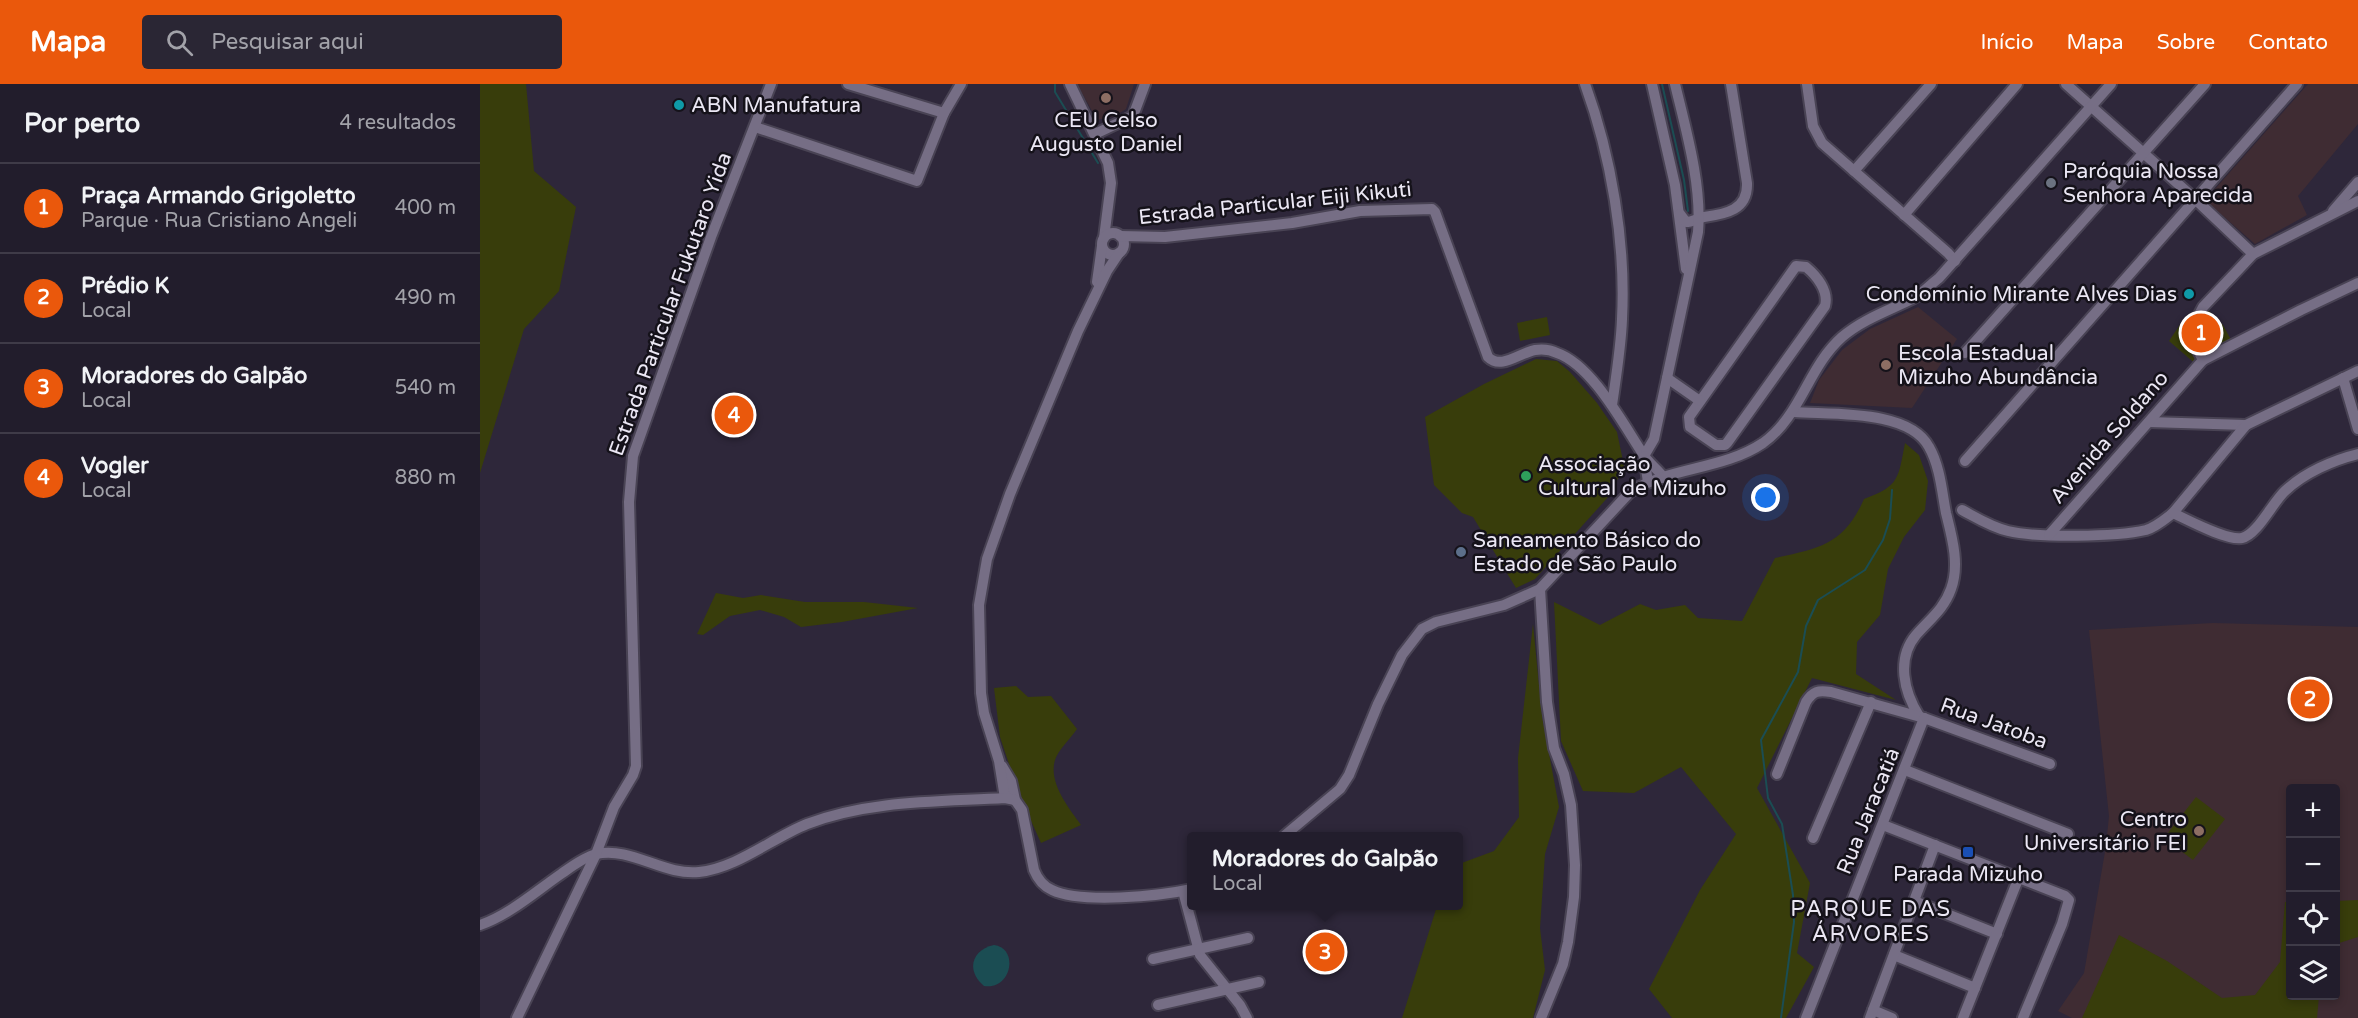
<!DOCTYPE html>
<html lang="pt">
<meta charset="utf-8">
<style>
body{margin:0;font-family:"Varela Round",sans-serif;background:#2a2634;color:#f1f3f6}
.controls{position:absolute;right:18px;bottom:18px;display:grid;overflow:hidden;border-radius:6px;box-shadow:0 3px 9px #0003}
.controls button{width:54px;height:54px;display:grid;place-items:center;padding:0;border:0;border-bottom:2px solid #3f3b48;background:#221d2c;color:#f1f3f6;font:30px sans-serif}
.you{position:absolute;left:1286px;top:414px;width:21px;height:21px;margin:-15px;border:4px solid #fff;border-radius:50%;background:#1a73e8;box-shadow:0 0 0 9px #1a73e833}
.badge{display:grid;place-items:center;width:39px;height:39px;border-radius:50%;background:#ea580c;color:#fff;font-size:20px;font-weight:700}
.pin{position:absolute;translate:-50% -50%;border:3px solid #fff;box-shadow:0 2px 6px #0006}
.popup{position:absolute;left:707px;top:748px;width:276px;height:78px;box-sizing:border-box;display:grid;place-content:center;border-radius:6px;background:#221d2c;filter:drop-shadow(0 2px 4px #0005);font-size:20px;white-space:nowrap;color:#a2a2a9}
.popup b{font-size:22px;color:#f1f3f6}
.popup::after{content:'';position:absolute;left:50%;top:100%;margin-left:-12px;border:12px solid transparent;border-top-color:#221d2c}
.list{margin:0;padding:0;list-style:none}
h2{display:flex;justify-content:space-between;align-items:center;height:78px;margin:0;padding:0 24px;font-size:26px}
h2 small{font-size:20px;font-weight:400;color:#a2a2a9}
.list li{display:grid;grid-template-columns:39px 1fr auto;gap:18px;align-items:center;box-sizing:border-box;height:90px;padding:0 24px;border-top:2px solid #3f3b48}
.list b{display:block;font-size:22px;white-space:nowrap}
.list p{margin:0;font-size:20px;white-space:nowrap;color:#a2a2a9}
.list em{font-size:20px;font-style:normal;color:#a2a2a9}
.icon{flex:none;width:33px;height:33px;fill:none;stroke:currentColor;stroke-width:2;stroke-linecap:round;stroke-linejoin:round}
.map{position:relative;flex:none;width:1878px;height:934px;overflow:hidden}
header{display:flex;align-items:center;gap:36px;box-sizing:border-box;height:84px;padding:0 30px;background:#ea580c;color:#fff}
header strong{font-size:28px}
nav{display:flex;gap:33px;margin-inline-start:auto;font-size:21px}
.search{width:420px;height:54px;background:#2a2634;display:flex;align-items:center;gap:15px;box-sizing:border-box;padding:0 21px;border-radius:6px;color:#a2a2a9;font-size:22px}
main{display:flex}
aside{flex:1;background:#221d2c}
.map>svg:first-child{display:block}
.education{fill:#3f2c33;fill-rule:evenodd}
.green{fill:#383d0b}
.water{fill:#1b4d53}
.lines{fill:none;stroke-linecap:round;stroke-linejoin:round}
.stream{stroke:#1b4d53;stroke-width:2}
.minor-casing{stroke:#494354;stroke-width:14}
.minor{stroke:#766e85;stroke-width:10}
.education-dot{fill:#8d6e63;stroke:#15121a;stroke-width:2}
.culture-dot{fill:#0f9aa8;stroke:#15121a;stroke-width:2}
.worship-dot{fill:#6b7280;stroke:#15121a;stroke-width:2}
.leisure-dot{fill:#2e9e5b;stroke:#15121a;stroke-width:2}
.service-dot{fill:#5c6f8a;stroke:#15121a;stroke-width:2}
.transit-dot{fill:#1a4fb4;stroke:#15121a;stroke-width:2}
.labels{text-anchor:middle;stroke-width:5;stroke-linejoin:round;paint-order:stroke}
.poi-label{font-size:21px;fill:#ebe7f4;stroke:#15121a;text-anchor:start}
.street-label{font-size:21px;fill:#ebe7f4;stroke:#15121a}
.neighbourhood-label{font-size:22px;letter-spacing:1.5px;fill:#ebe7f4;stroke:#15121a}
</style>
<header>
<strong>Mapa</strong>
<div class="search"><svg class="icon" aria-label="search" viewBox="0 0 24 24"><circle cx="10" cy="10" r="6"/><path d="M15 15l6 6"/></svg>Pesquisar aqui</div>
<nav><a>Início</a><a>Mapa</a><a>Sobre</a><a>Contato</a></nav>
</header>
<main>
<aside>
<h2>Por perto<small>4 resultados</small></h2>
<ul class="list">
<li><span class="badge">1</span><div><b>Praça Armando Grigoletto</b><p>Parque · Rua Cristiano Angeli</p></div><em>400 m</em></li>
<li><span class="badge">2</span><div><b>Prédio K</b><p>Local</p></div><em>490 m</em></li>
<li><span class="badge">3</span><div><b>Moradores do Galpão</b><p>Local</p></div><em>540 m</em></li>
<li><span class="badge">4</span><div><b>Vogler</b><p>Local</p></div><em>880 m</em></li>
</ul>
</aside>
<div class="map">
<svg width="1878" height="934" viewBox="0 0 1878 934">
<rect width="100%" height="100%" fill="#2e273a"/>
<!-- education -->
<g class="education">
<path d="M 597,0 L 654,0 L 646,25 L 635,32 L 617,36 Z"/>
<path d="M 1828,0 L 1878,0 L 1878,40 L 1818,112 L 1827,131 L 1775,160 L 1728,119 L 1727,114 Z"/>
<path d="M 1438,223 L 1477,255 L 1432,324 L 1330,319 L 1339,296 L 1362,266 L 1390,245 Z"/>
<path d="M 1733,539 L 1878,543 L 1878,934 L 1592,934 L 1578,927 L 1604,889 L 1626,762 L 1629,732 L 1609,546 ZM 1810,704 L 1856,704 L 1856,912 L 1810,912 Z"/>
</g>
<!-- green -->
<g class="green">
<path d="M 0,0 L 46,0 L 54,87 L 96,123 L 79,207 L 44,245 L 0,389 Z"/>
<path d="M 1728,226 L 1743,241 L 1755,263 L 1718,282 L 1689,257 L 1701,239 L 1717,236 Z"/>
<path d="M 1067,233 L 1070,251 L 1040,257 L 1037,239 Z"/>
<path d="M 1056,275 L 1077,277 L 1090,288 L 1117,319 L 1137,348 L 1144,382 L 1130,411 L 1102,442 L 1055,495 L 1036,504 L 993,433 L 982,429 L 954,401 L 945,333 L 1004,300 Z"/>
<path d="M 1425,359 L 1439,371 L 1448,397 L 1445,426 L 1424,453 L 1408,485 L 1400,531 L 1377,558 L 1376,590 L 1416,616 L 1332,594 L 1277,704 L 1330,799 L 1317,869 L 1334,883 L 1306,934 L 1192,934 L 1169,905 L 1220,806 L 1256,750 L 1201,683 L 1154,709 L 1103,707 L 1081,657 L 1074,518 L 1120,541 L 1160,520 L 1176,526 L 1205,521 L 1218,534 L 1262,537 L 1295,474 C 1341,464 1364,460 1384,415 C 1420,402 1418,394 1425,359 Z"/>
<path d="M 236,509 L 263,514 L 281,511 L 325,518 L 384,518 L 438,524 L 362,538 L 321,543 L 304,533 L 280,526 L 250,532 L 223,551 L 217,550 Z"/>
<path d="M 1053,540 L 1062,632 L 1079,723 L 1065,770 L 1060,844 L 1065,886 L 1053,934 L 922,934 L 957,822 L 978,822 L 979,780 L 1014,767 L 1039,733 L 1038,674 Z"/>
<path d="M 536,602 L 548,613 L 571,612 L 597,645 C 591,654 578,666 575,676 C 568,699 589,724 601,741 L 561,759 L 539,710 L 520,653 L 514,604 Z"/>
<path d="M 1716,713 L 1745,735 L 1713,776 L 1684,754 Z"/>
<path d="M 1878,816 L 1878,853 L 1856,860 L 1856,817 Z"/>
<path d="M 1805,818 L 1810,818 L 1810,912 L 1839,912 L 1837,934 L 1602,934 L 1639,851 L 1687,877 L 1742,914 L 1775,911 L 1800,878 Z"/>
</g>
<!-- water -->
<path class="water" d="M 514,861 C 539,864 532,906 504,902 C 486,887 491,866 514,861 Z"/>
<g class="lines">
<!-- stream -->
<g class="stream">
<path d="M 575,0 L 575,8 L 618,79"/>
<path d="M 1182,0 L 1204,96 L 1208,127"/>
<path d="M 1301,934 L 1314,838 L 1313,811 L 1302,740 L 1288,714 L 1281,656 L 1318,588 L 1326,542 L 1338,516 L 1385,486 L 1403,456 L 1410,435 L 1412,406"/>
</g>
<!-- minor casing -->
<g class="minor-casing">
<g id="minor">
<path d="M 368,0 L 464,29"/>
<path d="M 590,0 L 628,79 L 631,99 L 624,154"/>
<path d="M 1105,0 C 1131,71 1146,159 1142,235 C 1141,263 1136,293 1132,321"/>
<path d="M 1172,0 L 1195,101 L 1206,185"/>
<path d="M 1327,0 L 1333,42 L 1342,59 L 1468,169 L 1475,177"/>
<path d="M 1586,0 L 1715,115 L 1773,170"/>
<path d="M 275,43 L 437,97 L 464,29 L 481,0"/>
<path d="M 615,50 L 653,32 L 665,0"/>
<path d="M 1374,87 L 1451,0"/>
<path d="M 1853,127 L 1878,98"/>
<path d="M 1200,130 L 1206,138 C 1213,138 1217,134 1224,133 C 1246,130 1268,126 1267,99 L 1251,0"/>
<path d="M 1424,131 L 1537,0"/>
<circle cx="633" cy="160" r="11"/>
<path d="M 640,152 L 685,153 L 812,139 L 880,127 L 952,125 L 955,128 L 1008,273 C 1021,286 1039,269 1055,266 C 1062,265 1071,266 1077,269 C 1112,281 1143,340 1163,370 C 1168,379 1178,385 1184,394"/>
<path d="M 1316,182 L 1326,183 C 1337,192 1349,207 1345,222 L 1247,359 L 1245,361 L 1236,361 L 1210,343 L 1209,333 Z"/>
<path d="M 617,198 L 622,162"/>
<path d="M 1485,269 L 1725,0"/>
<path d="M 1723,276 L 1716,263 L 1714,251 L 1716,236 L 1723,223 L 1758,186 L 1773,170 L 1878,117"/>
<path d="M 1187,294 L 1220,317"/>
<path d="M 1863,294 L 1878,345"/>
<path d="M 1314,328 C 1351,331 1429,325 1449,363 C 1460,382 1462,408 1466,429 C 1472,453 1480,481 1471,505 C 1464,525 1450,535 1436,551 C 1416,575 1424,608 1439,632"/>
<path d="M 1669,338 L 1766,341"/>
<path d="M 1164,372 L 1174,355 L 1218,148 C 1222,101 1206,46 1195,0"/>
<path d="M 1164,372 L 1168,398"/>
<path d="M 1485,377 L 1817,0"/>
<path d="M 1482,426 C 1497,434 1511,443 1528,447 C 1557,454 1636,453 1666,446 C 1676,443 1684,436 1693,429 L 1766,341 L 1878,287"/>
<path d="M 1693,429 C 1708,436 1747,457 1762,454 C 1777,451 1793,418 1805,407 C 1824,389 1853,376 1878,370"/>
<path d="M 1569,451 L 1723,276 L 1821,226 L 1878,199"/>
<path d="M 1060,505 L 1067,618 L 1074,664 L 1084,690 L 1091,721 L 1095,781 L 1094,813 L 1088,858 L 1083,880 L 1061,934"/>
<path d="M 522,682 L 531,697 L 535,716 L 542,726 L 554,786 C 558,796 563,802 572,806 C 601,820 680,812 712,805"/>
<path d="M 1425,686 L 1588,750"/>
<path d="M 1297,690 L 1326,618 C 1333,607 1338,606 1351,608 L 1444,634 L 1570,680"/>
<path d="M 525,714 L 519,677 L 504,629 L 501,609 L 499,521 L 507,475 L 530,410 L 598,247 L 627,187 L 639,169"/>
<path d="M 1403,741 L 1585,812 L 1589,816 L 1582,840 L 1543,934"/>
<path d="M 804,752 L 860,705 L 869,691 L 898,620 L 922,571 L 942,545 L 956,538 L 1024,521 L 1060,505 L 1150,408 C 1189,383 1243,386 1283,359 C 1321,332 1328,283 1362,253 C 1383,235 1410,226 1434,214 C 1443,209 1451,200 1459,194 L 1631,0"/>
<path d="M 1333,754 L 1391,618"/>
<path d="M 703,807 L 720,871 L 760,921 L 767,934"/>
<path d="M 1434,817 L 1517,850"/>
<path d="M 0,841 C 29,831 55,808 81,790 C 91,783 104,773 116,770 C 151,762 184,792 219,788 C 257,784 292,754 327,740 C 390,716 459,718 525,714 L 535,716"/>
<path d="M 1414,871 L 1495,904"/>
<path d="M 673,875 L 768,854"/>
<path d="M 678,921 L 779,898"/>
<path d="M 1393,926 L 1412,934"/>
<path d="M 37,934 L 116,770 L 134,723 L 153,691 L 156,682 L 149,418 L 153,372 L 231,153 L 291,0"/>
<path d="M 1326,934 L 1444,634"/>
<path d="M 1390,934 L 1455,761"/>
<path d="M 1483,934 L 1539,793"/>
</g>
</g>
<!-- minor -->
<use href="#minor" class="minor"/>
</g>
<!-- markers -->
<g class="education-dot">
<circle cx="626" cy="14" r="6"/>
<circle cx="1406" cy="281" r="6"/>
<circle cx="1719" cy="747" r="6"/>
</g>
<g class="culture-dot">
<circle cx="199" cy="21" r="6"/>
<circle cx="1709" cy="210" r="6"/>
</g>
<circle class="worship-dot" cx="1571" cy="99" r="6"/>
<circle class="leisure-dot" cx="1046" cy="392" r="6"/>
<circle class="service-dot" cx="981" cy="468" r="6"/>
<rect class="transit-dot" x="1482" y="762" width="12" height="12" rx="3"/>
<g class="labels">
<!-- poi labels -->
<g class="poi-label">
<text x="211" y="28">ABN Manufatura</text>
<text x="626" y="43" text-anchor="middle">CEU Celso<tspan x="626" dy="24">Augusto Daniel</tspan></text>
<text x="1583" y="94">Paróquia Nossa<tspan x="1583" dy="24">Senhora Aparecida</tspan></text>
<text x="1697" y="217" text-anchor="end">Condomínio Mirante Alves Dias</text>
<text x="1418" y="276">Escola Estadual<tspan x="1418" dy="24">Mizuho Abundância</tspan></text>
<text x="1058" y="387">Associação<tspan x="1058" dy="24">Cultural de Mizuho</tspan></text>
<text x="993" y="463">Saneamento Básico do<tspan x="993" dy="24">Estado de São Paulo</tspan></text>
<text x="1707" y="742" text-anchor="end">Centro<tspan x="1707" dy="24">Universitário FEI</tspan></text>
<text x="1488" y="797" text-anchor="middle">Parada Mizuho</text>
</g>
<!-- street labels -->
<g class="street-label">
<text transform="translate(795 119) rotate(-6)" y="7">Estrada Particular Eiji Kikuti</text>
<text transform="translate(190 220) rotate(-70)" y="7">Estrada Particular Fukutaro Yida</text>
<text transform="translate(1629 353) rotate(-49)" y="7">Avenida Soldano</text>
<text transform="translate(1514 639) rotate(20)" y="7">Rua Jatoba</text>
<text transform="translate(1388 727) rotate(-68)" y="7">Rua Jaracatiá</text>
</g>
<!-- neighbourhood labels -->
<g class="neighbourhood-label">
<text x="1391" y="832">PARQUE DAS<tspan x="1391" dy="25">ÁRVORES</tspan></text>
</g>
</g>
</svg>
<div class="controls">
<button>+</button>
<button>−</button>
<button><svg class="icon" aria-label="locate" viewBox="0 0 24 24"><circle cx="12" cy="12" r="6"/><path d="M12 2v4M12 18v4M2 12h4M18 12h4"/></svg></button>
<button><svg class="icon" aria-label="layers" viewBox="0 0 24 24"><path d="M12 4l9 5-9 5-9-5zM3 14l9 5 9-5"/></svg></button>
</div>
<div class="you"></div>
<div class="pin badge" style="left:1721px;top:249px">1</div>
<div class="pin badge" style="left:1830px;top:615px">2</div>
<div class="pin badge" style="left:845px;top:868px">3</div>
<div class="popup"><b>Moradores do Galpão</b>Local</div>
<div class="pin badge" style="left:254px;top:331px">4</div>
</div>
</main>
